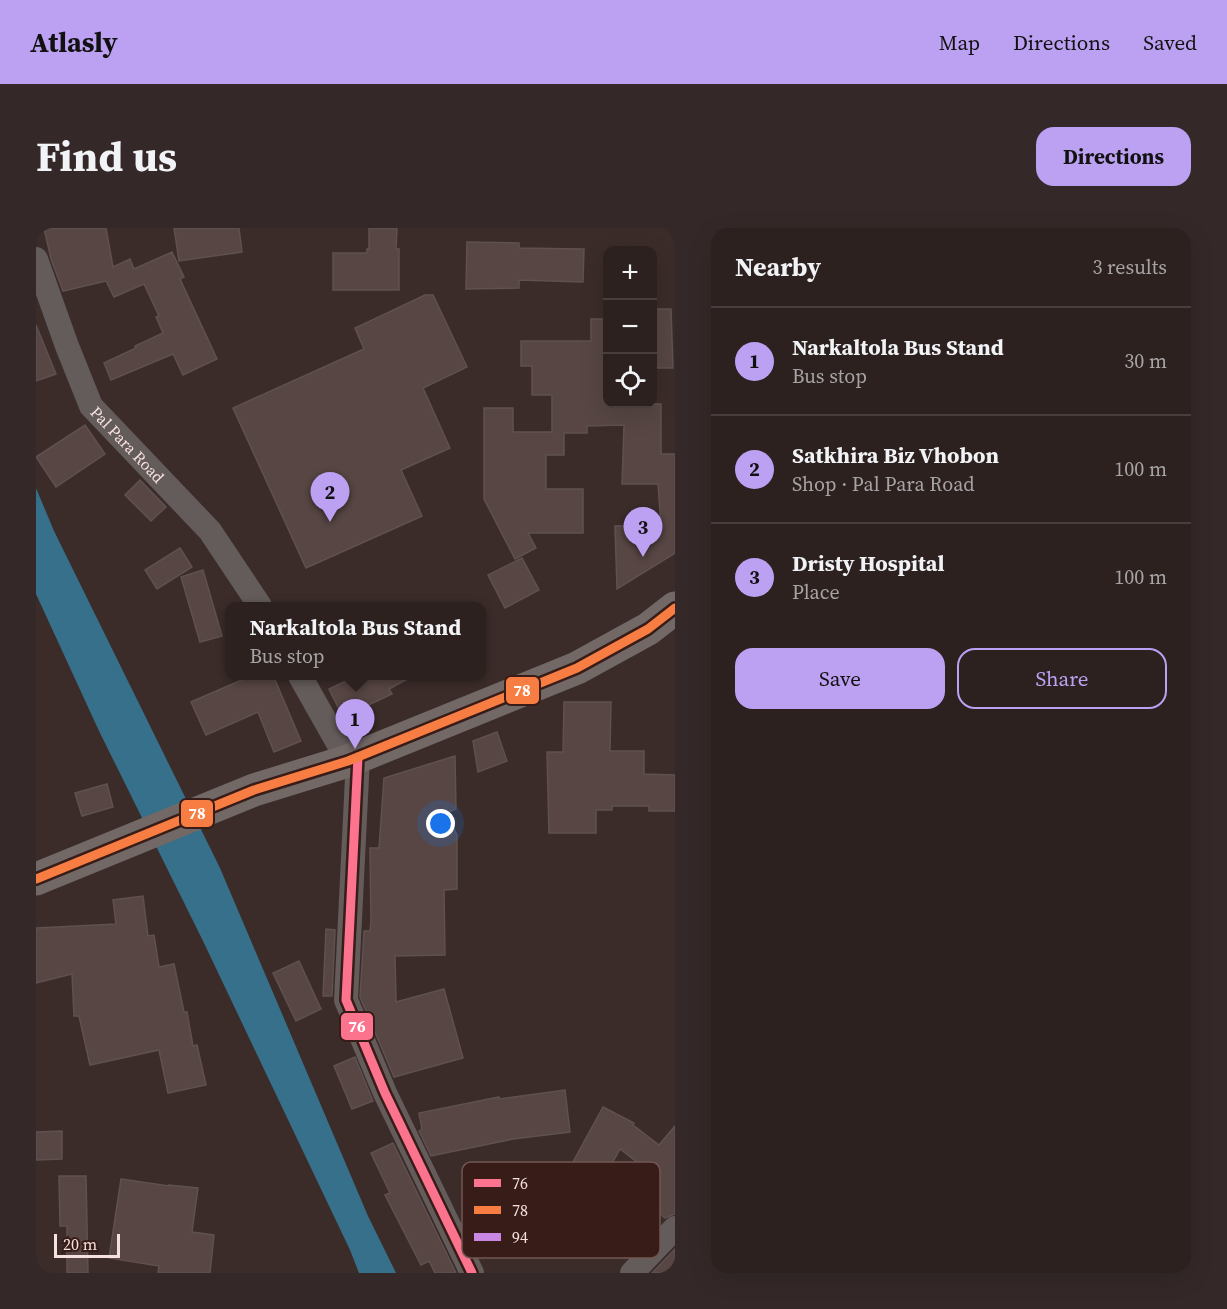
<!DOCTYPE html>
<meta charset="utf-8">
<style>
body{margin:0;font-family:"Source Serif 4",serif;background:#342928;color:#f1f3f6}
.controls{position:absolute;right:18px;top:18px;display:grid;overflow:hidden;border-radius:12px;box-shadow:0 6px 24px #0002}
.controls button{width:54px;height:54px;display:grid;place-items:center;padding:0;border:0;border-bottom:2px solid #483e3d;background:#2c211f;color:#f1f3f6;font:30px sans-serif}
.scale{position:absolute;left:18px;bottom:15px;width:66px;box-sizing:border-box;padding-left:6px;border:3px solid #f6e1de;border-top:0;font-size:16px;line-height:21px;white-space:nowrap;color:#f6e1de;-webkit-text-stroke:4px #381c18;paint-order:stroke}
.you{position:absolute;left:405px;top:596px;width:21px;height:21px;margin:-15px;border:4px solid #fff;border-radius:50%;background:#1a73e8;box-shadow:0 0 0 9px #1a73e833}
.badge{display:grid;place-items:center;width:39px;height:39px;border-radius:50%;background:#bca0f2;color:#111;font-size:20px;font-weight:700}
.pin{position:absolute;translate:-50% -50px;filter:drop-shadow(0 2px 3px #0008)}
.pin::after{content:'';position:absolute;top:32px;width:21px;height:18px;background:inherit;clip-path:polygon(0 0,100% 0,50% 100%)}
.popup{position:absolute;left:189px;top:374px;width:261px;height:78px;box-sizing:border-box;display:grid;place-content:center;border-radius:12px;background:#2c211f;filter:drop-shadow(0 2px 4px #0005);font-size:20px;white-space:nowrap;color:#a6a3a4}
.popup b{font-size:22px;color:#f1f3f6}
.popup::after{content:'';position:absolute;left:50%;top:100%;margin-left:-12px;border:12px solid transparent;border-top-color:#2c211f}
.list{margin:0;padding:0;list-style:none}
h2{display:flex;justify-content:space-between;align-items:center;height:78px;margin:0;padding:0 24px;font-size:26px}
h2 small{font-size:20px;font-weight:400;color:#a6a3a4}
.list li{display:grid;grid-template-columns:39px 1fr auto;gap:18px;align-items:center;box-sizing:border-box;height:108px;padding:0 24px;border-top:2px solid #483e3d}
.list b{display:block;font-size:22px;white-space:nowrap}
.list p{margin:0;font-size:20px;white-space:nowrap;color:#a6a3a4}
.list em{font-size:20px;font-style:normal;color:#a6a3a4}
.actions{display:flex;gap:12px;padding:18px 24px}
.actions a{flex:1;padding:14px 0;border:2px solid #bca0f2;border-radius:18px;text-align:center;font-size:21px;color:#bca0f2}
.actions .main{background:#bca0f2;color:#111}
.icon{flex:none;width:33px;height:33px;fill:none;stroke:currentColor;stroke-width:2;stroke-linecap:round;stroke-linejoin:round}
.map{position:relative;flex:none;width:639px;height:1045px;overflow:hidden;border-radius:18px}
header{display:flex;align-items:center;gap:36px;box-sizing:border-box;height:84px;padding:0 30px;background:#bca0f2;color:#111}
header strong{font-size:28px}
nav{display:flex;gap:33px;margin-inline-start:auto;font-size:21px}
.intro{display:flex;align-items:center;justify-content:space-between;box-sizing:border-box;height:144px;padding:0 36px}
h1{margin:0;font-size:42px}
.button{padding:15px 27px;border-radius:18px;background:#bca0f2;color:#111;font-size:21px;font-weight:700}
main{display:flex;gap:36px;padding:0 36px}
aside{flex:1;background:#2c211f;border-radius:18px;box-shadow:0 6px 24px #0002}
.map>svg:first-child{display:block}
.water{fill:#36708a}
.building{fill:#574643;stroke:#5f514f;stroke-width:1.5}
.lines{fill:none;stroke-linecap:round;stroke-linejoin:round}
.minor{stroke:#635c5b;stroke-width:24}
.trunk{stroke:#726866;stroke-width:33}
.bus-1-casing{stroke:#381c18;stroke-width:14}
.bus-2-casing{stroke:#381c18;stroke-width:14}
.bus-1{stroke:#fc738d;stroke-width:9}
.bus-2{stroke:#f77d43;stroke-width:9}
.labels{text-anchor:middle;stroke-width:4.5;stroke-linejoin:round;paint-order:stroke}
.street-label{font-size:16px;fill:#f6e1de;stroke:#381c18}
.key{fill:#381c18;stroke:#715753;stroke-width:1.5}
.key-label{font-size:16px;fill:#f6e1de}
.line-badge{stroke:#381c18;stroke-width:2}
.badge-label{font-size:16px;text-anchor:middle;font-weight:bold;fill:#fff}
</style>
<header>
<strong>Atlasly</strong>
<nav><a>Map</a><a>Directions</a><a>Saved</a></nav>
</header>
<div class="intro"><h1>Find us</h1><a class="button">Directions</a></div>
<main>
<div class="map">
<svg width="639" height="1045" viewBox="0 0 639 1045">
<rect width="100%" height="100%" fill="#3b2c29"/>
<!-- water -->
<path class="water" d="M 0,260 L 18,303 L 184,640 L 332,988 L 360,1045 L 323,1045 L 314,1022 L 167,713 L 63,503 L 0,366 Z"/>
<!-- building -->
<g class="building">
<path d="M 8,0 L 70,0 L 77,39 L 94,31 L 98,41 L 136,24 L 148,49 L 144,51 L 181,131 L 147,147 L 137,126 L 75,152 L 68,135 L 100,120 L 99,118 L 127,105 L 120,89 L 123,88 L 108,56 L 78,69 L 70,53 L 27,63 L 15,31 Z"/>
<path d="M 138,0 L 203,0 L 206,24 L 143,33 Z"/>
<path d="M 333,0 L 361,0 L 360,21 L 363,21 L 363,62 L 297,62 L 297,25 L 331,25 L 331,21 L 333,21 Z"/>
<path d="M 431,14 L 483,15 L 483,20 L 548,21 L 547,54 L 483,52 L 483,60 L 430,61 Z"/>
<path d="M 389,67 L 397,67 L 431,139 L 387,160 L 414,220 L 365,242 L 386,288 L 270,340 L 197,180 L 328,121 L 319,100 Z"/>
<path d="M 616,81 L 635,81 L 637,140 L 616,140 Z"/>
<path d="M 555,91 L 572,91 L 572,176 L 625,176 L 625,226 L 639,226 L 639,325 L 581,361 L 579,298 L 625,297 L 622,256 L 586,256 L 588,197 L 551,198 L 551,205 L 528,205 L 528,227 L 510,227 L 510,261 L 547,261 L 547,305 L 492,305 L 500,320 L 479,331 L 448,271 L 448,180 L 477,180 L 477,204 L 516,204 L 516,167 L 496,167 L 496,138 L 485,138 L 485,113 L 555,113 Z"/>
<path d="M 0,97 L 20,146 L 0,153 Z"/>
<path d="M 49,197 L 69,226 L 20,259 L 0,229 Z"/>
<path d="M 104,252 L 130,279 L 115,293 L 89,267 Z"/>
<path d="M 144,320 L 156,339 L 121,361 L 109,342 Z"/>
<path d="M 486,330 L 503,362 L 469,380 L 452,347 Z"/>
<path d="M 167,342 L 186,408 L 164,414 L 145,349 Z"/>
<path d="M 217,447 L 237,447 L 265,513 L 238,524 L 222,484 L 170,507 L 155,474 Z"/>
<path d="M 322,447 L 379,447 L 353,461 L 356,466 L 307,489 L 293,461 Z"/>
<path d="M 528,474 L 575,474 L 574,523 L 608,523 L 608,546 L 639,547 L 639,583 L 613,583 L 613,578 L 576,578 L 576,582 L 560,582 L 560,605 L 513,605 L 511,524 L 527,524 Z"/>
<path d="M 461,504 L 471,533 L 442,544 L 437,513 Z"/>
<path d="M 419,528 L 420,581 L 410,585 L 421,607 L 421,661 L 408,662 L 409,727 L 359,728 L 360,774 L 408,761 L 427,830 L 358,849 L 324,769 L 328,703 L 334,703 L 335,693 L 334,620 L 343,620 L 348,550 Z"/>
<path d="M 71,556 L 77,579 L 46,588 L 39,565 Z"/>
<path d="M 107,668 L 112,708 L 118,707 L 123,739 L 138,736 L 148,784 L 151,784 L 157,818 L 161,817 L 170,857 L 132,865 L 123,822 L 54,837 L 43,788 L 38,788 L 36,746 L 0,755 L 0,700 L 80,696 L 77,672 Z"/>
<path d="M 290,701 L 299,702 L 296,768 L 287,768 Z"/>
<path d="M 263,733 L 285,781 L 260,793 L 237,745 Z"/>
<path d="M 319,829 L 337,873 L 316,881 L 298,838 Z"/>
<path d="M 529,862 L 534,904 L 477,911 L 395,928 L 383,903 L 386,901 L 383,885 L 463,869 L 463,871 Z"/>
<path d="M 567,879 L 598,895 L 597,897 L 623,917 L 639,898 L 639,986 L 629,990 L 599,966 L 615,945 L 584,921 L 562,961 L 531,945 Z"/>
<path d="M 26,903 L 26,931 L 0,932 L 0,904 Z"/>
<path d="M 357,915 L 420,1045 L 399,1045 L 393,1033 L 385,1037 L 349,967 L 354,965 L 335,925 Z"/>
<path d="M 23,948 L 50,948 L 52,1045 L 31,1045 L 31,998 L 24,998 Z"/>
<path d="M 85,951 L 133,958 L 133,957 L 162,960 L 156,1004 L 178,1007 L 174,1045 L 122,1045 L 123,1038 L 73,1030 Z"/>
<path d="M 480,955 L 494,982 L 469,995 L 455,968 Z"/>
<path d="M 639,1021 L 639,1045 L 616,1045 Z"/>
</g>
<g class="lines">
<!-- minor -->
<g class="minor">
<path id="s1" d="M 0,31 L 31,118 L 55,178 L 174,303 L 224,378"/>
<path d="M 264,448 L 312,533"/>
<path d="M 322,529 L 310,772 L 349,865 L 436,1045"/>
<path d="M 596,1045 L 639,1000"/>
</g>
<!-- trunk -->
<path class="trunk" d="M 0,651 L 218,562 L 312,533 L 541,440 L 612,401 L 639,380"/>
<!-- bus-1 casing -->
<g class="bus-1-casing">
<path id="bus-1" d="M 322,529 L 310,772 L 349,865 L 436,1045"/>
</g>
<!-- bus-2 casing -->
<g class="bus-2-casing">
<path id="bus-2" d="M 0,651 L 218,562 L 312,533 L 541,440 L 612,401 L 639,380"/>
</g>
<!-- bus-1 -->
<use href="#bus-1" class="bus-1"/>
<!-- bus-2 -->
<use href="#bus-2" class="bus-2"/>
</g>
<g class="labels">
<!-- street labels -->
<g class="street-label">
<text dy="6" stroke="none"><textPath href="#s1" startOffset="210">Pal Para Road</textPath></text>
</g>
</g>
<!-- legend -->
<rect x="426" y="934" width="198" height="96" rx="9" class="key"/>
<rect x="438" y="951" width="27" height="8" fill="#fc738d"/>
<rect x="438" y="978" width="27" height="8" fill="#f77d43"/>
<rect x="438" y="1005" width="27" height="8" fill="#c787e3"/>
<g class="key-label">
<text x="476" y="961">76</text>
<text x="476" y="988">78</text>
<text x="476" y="1015">94</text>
</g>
<g class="line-badge">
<rect x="469" y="448" width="35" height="29" rx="6" fill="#f77d43"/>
<rect x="144" y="571" width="34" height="29" rx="6" fill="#f77d43"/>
<rect x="304" y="784" width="34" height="29" rx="6" fill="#fc738d"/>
</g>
<g class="badge-label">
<text x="486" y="468">78</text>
<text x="161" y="591">78</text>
<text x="321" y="804">76</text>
</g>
</svg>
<div class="controls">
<button>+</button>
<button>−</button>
<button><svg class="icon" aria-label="locate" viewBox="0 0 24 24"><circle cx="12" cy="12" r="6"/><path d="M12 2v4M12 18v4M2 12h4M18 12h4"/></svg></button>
</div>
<div class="scale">20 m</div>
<div class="you"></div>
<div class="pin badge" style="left:319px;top:521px">1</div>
<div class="popup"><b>Narkaltola Bus Stand</b>Bus stop</div>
<div class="pin badge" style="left:294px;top:294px">2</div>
<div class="pin badge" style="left:607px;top:329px">3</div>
</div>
<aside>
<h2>Nearby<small>3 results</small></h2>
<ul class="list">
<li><span class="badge">1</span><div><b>Narkaltola Bus Stand</b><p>Bus stop</p></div><em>30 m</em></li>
<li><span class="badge">2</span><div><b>Satkhira Biz Vhobon</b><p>Shop · Pal Para Road</p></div><em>100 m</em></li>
<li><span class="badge">3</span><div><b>Dristy Hospital</b><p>Place</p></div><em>100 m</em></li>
</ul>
<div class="actions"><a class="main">Save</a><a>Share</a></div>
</aside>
</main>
